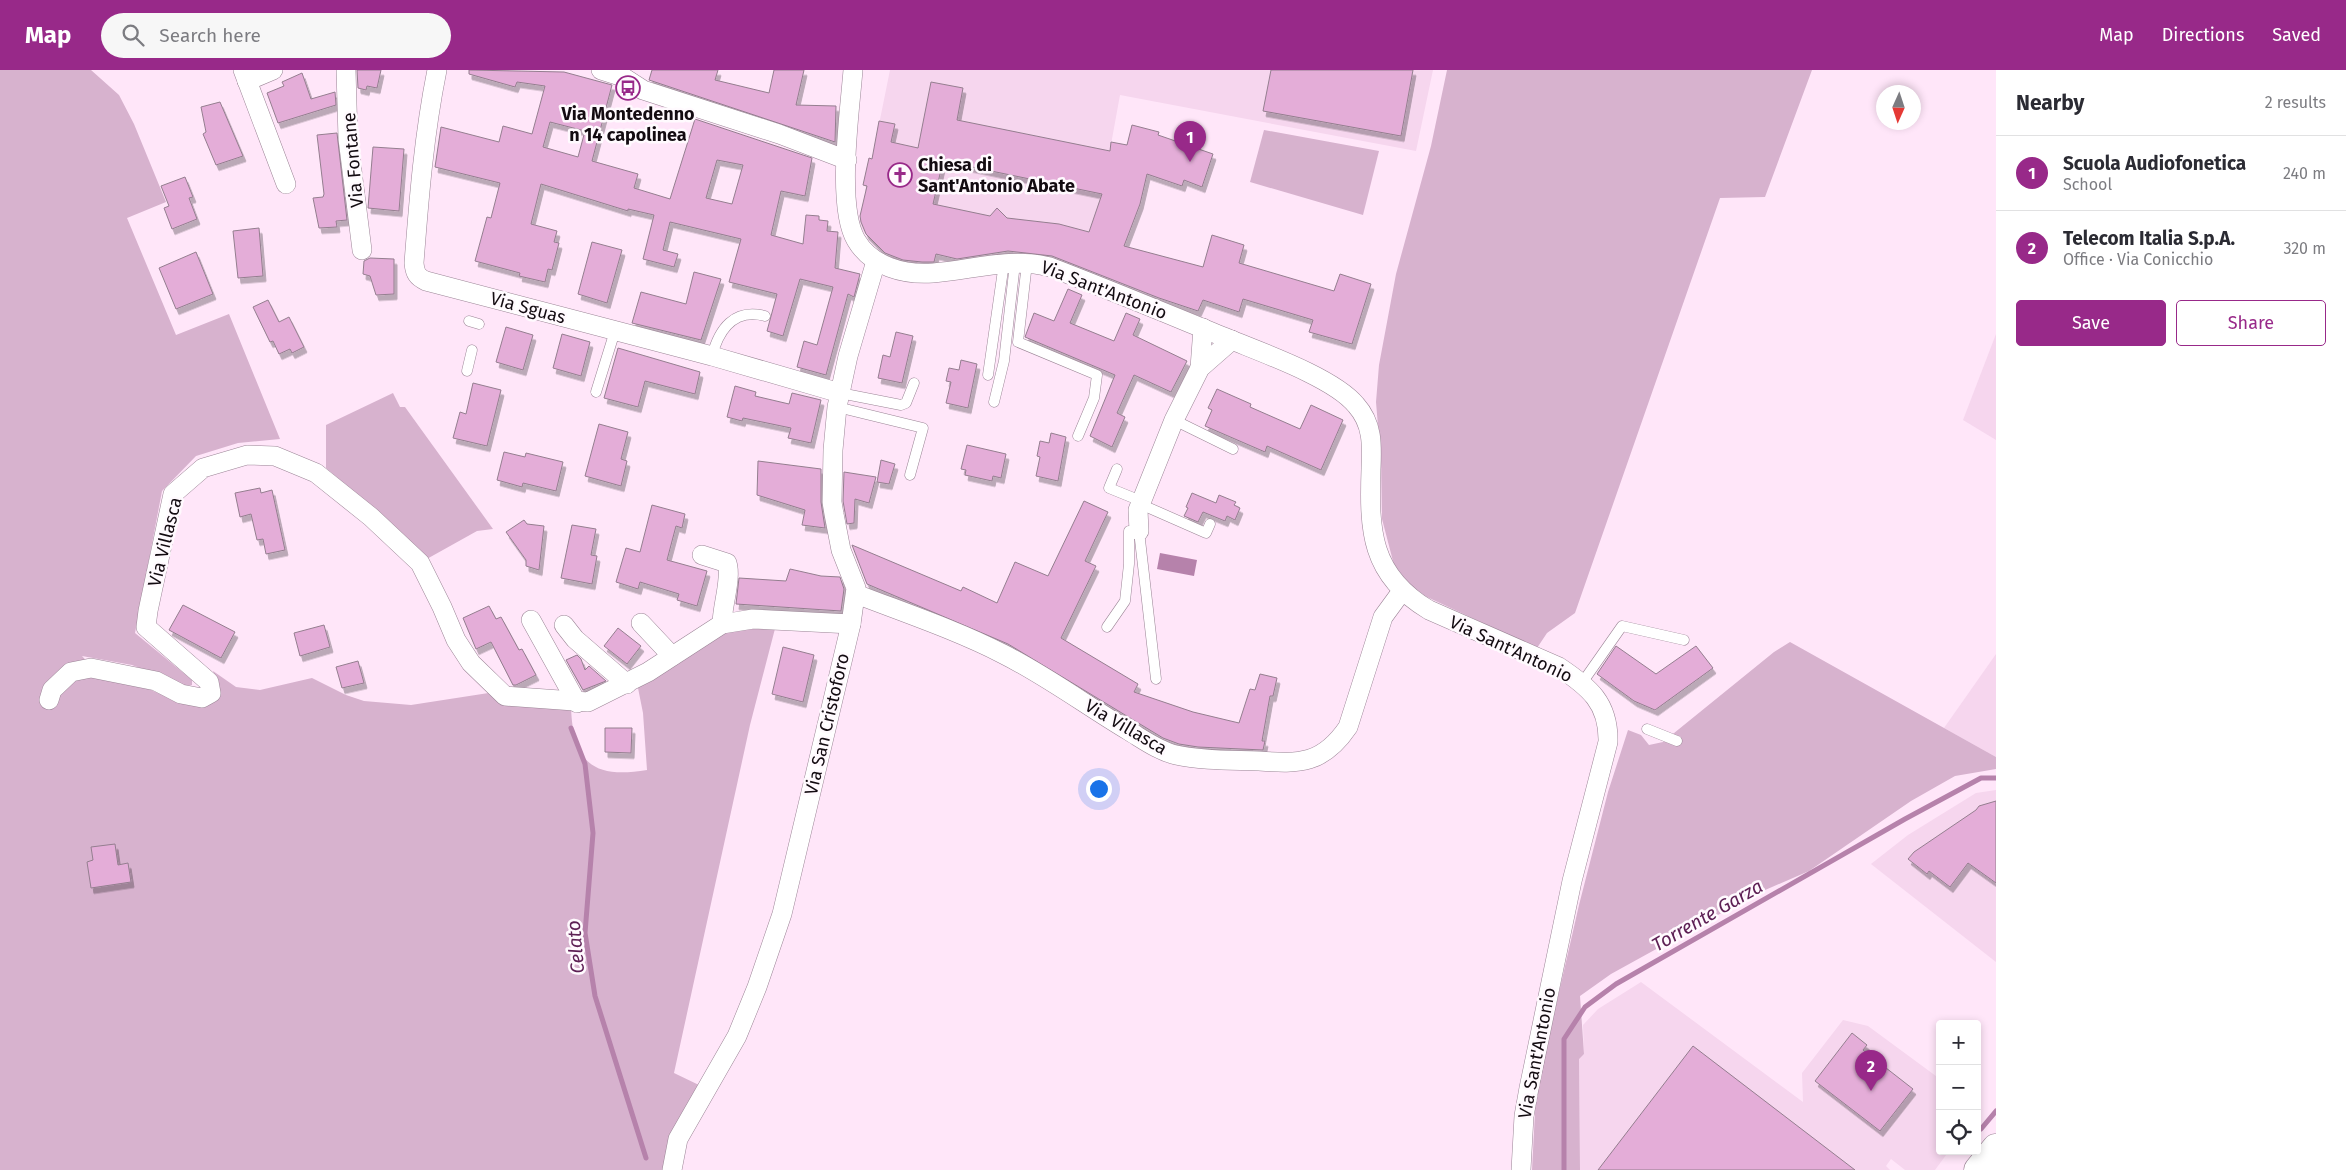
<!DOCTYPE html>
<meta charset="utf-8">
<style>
body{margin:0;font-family:"Fira Sans",sans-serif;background:#f7f7f7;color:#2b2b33}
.controls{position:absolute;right:15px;bottom:15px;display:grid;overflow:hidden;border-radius:5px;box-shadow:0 2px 8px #0003}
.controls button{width:45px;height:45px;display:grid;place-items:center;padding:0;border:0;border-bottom:1px solid #e1e1e2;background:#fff;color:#2b2b33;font:25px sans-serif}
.compass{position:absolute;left:1876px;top:15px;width:45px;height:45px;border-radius:50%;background:#fff;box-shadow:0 2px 8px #0003;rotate:183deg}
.you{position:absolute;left:1098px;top:718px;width:18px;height:18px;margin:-12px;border:4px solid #fff;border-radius:50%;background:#1a73e8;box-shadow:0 0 0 8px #1a73e833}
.badge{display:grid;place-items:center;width:32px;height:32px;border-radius:50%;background:#982989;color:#fff;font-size:16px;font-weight:700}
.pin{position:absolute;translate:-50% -41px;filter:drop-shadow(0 1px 2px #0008)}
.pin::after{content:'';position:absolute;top:26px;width:18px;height:15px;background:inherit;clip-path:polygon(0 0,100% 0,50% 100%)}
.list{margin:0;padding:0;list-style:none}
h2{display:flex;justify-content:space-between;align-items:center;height:65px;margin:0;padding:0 20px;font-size:21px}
h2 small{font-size:16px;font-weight:400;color:#7c7c81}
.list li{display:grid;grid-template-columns:32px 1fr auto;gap:15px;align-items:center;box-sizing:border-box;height:75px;padding:0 20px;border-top:1px solid #e1e1e2}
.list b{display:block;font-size:19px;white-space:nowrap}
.list p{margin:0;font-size:16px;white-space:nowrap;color:#7c7c81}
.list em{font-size:16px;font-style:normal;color:#7c7c81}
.actions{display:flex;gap:10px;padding:15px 20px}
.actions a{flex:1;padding:11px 0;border:1px solid #982989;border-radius:5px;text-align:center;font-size:18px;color:#982989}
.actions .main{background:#982989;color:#fff}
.icon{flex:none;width:28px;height:28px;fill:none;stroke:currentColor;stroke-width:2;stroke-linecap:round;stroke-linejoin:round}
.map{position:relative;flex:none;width:1996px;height:1100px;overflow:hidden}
header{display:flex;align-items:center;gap:30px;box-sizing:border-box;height:70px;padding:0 25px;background:#982989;color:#fff}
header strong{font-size:24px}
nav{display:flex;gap:28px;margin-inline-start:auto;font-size:18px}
.search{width:350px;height:45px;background:#f7f7f7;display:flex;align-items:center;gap:12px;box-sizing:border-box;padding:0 18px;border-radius:28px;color:#7c7c81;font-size:19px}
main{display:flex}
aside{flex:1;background:#fff}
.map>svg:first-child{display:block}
.built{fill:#f6d6ee}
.green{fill:#d7b2ce}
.water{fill:#b682ab}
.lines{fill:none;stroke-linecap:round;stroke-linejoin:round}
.stream{stroke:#b682ab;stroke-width:5}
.building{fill:#e4add8;stroke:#947e8f;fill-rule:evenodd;filter:url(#shadow)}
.service-casing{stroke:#9b8596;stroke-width:11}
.minor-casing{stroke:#9b8596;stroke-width:20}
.secondary-casing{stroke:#9b8596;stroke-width:29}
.service{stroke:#fff;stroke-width:10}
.minor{stroke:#fff;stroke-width:19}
.secondary{stroke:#fff;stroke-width:28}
.labels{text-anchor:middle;stroke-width:5;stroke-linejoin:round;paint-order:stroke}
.poi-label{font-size:18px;font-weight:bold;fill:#130b11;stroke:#fffafe}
.street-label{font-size:18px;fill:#130b11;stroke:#fffafe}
.water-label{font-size:19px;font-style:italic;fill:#5e2055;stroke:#fffafe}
</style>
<header>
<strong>Map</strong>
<div class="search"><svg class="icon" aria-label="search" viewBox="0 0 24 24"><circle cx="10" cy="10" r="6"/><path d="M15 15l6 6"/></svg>Search here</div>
<nav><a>Map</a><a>Directions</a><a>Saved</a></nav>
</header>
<main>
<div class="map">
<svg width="1996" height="1100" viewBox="0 0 1996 1100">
<defs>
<filter id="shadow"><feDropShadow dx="3" dy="5.5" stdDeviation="0" flood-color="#0004"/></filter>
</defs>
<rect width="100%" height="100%" fill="#ffe6f9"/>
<!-- built -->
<g class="built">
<path d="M 890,0 L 1433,0 L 1416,81 L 1120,25 L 1102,124 L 1089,162 L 1059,154 L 1004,148 L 984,184 L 958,189 L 936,184 L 933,196 L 895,189 L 887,184 L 875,175 L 862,160 L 860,152 L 866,117 L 863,115 L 869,88 L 872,89 Z"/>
<path d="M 1996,264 L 1996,370 L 1963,350 Z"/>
<path d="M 1996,584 L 1996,687 L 1944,658 Z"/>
<path d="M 1996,720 L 1996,892 L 1871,794 L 1908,765 L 1976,723 Z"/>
<path d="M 1641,912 L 1803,1032 L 1802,1003 L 1843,950 L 1868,956 L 1940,1009 L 1940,1081 L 1949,1081 L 1935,1100 L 1905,1100 L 1891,1089 L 1886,1096 L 1890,1100 L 1580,1100 L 1579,988 L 1584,984 L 1583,955 L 1598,939 Z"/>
</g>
<!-- green -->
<g class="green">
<path d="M 0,0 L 91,0 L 119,25 L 134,54 L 166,132 L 127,148 L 176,265 L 229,244 L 280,369 L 238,373 L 196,386 L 162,421 L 135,563 L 192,610 L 192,615 L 185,616 L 132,595 L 82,586 L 100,606 L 136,614 L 178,631 L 218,616 L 213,601 L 236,617 L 260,620 L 312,608 L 346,625 L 364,631 L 411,635 L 495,622 L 571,637 C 573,693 593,709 647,700 L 643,643 L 637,613 L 723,558 L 777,551 L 750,655 L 674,1003 L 701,1016 L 664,1100 L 0,1100 Z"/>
<path d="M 1447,0 L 1812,0 L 1765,127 L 1720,128 L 1575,543 L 1547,563 L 1537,578 L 1427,527 L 1409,514 L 1394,495 L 1382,449 L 1381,392 L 1376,332 L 1379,295 L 1396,204 L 1431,76 Z"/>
<path d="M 1264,60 L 1379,81 L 1363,145 L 1250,112 Z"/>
<path d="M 393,323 L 400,337 L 405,337 L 493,459 L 477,461 L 425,490 L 400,461 L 326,398 L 326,355 Z"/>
<path d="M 1790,572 L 1996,687 L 1996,699 L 1955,706 L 1911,731 L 1809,801 L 1756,824 L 1611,904 L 1580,926 L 1584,984 L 1579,989 L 1580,1100 L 1532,1100 L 1536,1023 L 1579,835 L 1608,722 L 1628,660 L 1641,665 L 1649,675 L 1663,672 L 1774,582 Z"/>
</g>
<!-- water -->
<path class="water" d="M 1160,483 L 1197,490 L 1194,506 L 1157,499 Z"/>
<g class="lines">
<!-- stream -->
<g class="stream">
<path d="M 571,658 L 585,694 L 593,763 L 585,863 L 595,926 L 646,1088"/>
<path d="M 1981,1059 L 1996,1041"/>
<path d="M 1564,1100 L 1564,969 L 1585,937 L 1616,914 L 1905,749 L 1981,708 L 1996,708"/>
</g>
</g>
<!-- building -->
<g class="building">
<path d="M 357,0 L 381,0 L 377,18 L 367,16 L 366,20 L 358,18 Z"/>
<path d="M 469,0 L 564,2 L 612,15 L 592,91 L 638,104 L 634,118 L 670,129 L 695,49 L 812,88 L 805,126 L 781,121 L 771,165 L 803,174 L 806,145 L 819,146 L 819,150 L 828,151 L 827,161 L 838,162 L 835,198 L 860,204 L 854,227 L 848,224 L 826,305 L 797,297 L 804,271 L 817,275 L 833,217 L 800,209 L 783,266 L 767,261 L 777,224 L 729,212 L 741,169 L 670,152 L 663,180 L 678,184 L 674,197 L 643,189 L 654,145 L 628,139 L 628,141 L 541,114 L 531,154 L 557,161 L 554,172 L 559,173 L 552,200 L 548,199 L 545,212 L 519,206 L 520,203 L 475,191 L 487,147 L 491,148 L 500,113 L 435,97 L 441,57 L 499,72 L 503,56 L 532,64 L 545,16 L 517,12 L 515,17 L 469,4 ZM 550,52 L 585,61 L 578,87 L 543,77 ZM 717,90 L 743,95 L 732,134 L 706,128 Z"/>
<path d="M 652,0 L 718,0 L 715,10 L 769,23 L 774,0 L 804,0 L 796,35 L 836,36 L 835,72 L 649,10 Z"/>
<path d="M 1271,0 L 1413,0 L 1401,66 L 1263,41 Z"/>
<path d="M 302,3 L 311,29 L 335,22 L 336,35 L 278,53 L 267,23 L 284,16 L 282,12 Z"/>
<path d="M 931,12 L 963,18 L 957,50 L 1110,81 L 1111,72 L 1127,75 L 1132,55 L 1159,62 L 1158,65 L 1213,84 L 1202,117 L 1184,110 L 1182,116 L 1147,104 L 1140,134 L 1124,176 L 1203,197 L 1212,165 L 1244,175 L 1239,193 L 1334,221 L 1340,204 L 1371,214 L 1352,274 L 1309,262 L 1313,250 L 1243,229 L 1239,242 L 1203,230 L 1198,241 L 1159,228 L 1052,186 L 1008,181 L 957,189 L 936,184 L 934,192 L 922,192 L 903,190 L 885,183 L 866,164 L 861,152 L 860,146 L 867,116 L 863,115 L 869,88 L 872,89 L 879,51 L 895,54 L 891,72 L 918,78 ZM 943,91 L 1102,124 L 1089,162 L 1059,154 L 1007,148 L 997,138 L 990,146 L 933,134 Z"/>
<path d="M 220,32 L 243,86 L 216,95 L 203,64 L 206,62 L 201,37 Z"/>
<path d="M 337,63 L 347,150 L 336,151 L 337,157 L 319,158 L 313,128 L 323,127 L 324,124 L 317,65 Z"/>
<path d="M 373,77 L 404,79 L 399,141 L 368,138 Z"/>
<path d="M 185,107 L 193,127 L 189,128 L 197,149 L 172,159 L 164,138 L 169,136 L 161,116 Z"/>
<path d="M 259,158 L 263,206 L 238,208 L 233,161 Z"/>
<path d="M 592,172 L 622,180 L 607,233 L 578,224 Z"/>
<path d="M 196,182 L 213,224 L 176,239 L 159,198 Z"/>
<path d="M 370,188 L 394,189 L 394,224 L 376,225 L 370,206 L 363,204 L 364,191 Z"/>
<path d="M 694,202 L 721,209 L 701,270 L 632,253 L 641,222 L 686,234 Z"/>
<path d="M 1068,219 L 1082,225 L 1070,253 L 1114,271 L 1126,243 L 1140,249 L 1133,265 L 1187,291 L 1171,322 L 1134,305 L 1117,343 L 1125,347 L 1112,377 L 1090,366 L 1115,305 L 1025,267 L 1034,243 L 1054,251 Z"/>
<path d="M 268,230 L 279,252 L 289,247 L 304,277 L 292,283 L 290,279 L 279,284 L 273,271 L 270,272 L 253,237 Z"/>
<path d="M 506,257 L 533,265 L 523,300 L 496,292 Z"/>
<path d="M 896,262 L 913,266 L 902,313 L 878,308 L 883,285 L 890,287 Z"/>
<path d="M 562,264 L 590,272 L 581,306 L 553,298 Z"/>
<path d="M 618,278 L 700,302 L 695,324 L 645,311 L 638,337 L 604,328 Z"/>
<path d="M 961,290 L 977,294 L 968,338 L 946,333 L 951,312 L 946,311 L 949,298 L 959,300 Z"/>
<path d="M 473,313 L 501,320 L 487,376 L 453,368 L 460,342 L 466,344 Z"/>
<path d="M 735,316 L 756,322 L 755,326 L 789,334 L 792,323 L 821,330 L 811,373 L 788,368 L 791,358 L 743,348 L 742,351 L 727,347 Z"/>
<path d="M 1217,319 L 1251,334 L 1250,337 L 1300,359 L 1311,335 L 1343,350 L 1321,400 L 1267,376 L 1265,382 L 1205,356 L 1212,340 L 1208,338 Z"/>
<path d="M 599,354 L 628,362 L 621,389 L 627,391 L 621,416 L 585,406 Z"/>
<path d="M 1051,363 L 1066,367 L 1058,411 L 1036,406 L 1040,387 L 1037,386 L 1040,371 L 1049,373 Z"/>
<path d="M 967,375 L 1006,384 L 1001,408 L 993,406 L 992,411 L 965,405 L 966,400 L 961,399 Z"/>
<path d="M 504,382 L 525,387 L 526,383 L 563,392 L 556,421 L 523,413 L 522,417 L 497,410 Z"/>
<path d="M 881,390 L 895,394 L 889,414 L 877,412 Z"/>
<path d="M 758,391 L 821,399 L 821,432 L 825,458 L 802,455 L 805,440 L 757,425 Z"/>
<path d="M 844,402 L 876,407 L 869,433 L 855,429 L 854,453 L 847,454 L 843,431 Z"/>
<path d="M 260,418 L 261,423 L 272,420 L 285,480 L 266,484 L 263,469 L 257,470 L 251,444 L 240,447 L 235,423 Z"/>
<path d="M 1192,423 L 1216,433 L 1219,425 L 1236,432 L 1234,435 L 1240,438 L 1235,450 L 1227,446 L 1225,451 L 1203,442 L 1198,452 L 1184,446 L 1188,438 L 1186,437 Z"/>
<path d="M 1084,431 L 1108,442 L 1085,491 L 1096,496 L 1061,568 L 1138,614 L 1134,622 L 1193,642 L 1239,653 L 1250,619 L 1255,620 L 1260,604 L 1277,608 L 1273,626 L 1270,626 L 1262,671 L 1265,671 L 1263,680 L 1198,677 L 1179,674 L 1163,668 L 1008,574 L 867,514 L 852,475 L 961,521 L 963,517 L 997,533 L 1015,492 L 1048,506 Z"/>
<path d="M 652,435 L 685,444 L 682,458 L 676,456 L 667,490 L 707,501 L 697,536 L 677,530 L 679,524 L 640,512 L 638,519 L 616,512 L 626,478 L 640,482 Z"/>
<path d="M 524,450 L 527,454 L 544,456 L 539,500 L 526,496 L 526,490 L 506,462 Z"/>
<path d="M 572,455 L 596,459 L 591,485 L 597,486 L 592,514 L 561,508 Z"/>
<path d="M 790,499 L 821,506 L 840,507 L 844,519 L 841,541 L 736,534 L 739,508 L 786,511 Z"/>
<path d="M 183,535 L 235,562 L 221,588 L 169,560 Z"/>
<path d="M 489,536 L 496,549 L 501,547 L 519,580 L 522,579 L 536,605 L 516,615 L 513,615 L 491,572 L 476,579 L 463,548 Z"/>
<path d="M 324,555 L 330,577 L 300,586 L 294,563 Z"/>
<path d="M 618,558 L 641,576 L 627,594 L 604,576 Z"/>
<path d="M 1616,576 L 1656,604 L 1696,576 L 1713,598 L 1655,640 L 1634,631 L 1597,604 Z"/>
<path d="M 783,577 L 814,585 L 803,632 L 772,624 Z"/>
<path d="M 577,585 L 581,589 L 585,600 L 589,596 L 606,611 L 583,620 L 566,590 Z"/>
<path d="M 358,591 L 364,613 L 342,618 L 336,597 Z"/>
<path d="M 605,658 L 632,658 L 631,683 L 605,682 Z"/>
<path d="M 1996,731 L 1996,813 L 1968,793 L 1950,817 L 1929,801 L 1927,804 L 1908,789 L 1914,782 L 1976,740 L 1979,736 Z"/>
<path d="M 115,774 L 118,795 L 128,793 L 131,812 L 91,818 L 87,792 L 93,790 L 91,777 Z"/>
<path d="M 1852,963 L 1867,975 L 1863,980 L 1913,1019 L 1880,1061 L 1815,1011 Z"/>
<path d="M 1693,976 L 1855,1100 L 1598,1100 Z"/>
</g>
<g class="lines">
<!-- service casing -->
<g class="service-casing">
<g id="service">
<path d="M 1027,193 L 1018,272 L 1097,305 L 1094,328 L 1078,366"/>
<path d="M 469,251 L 479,254"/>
<path d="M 712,286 C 719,259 734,238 765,246"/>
<path d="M 467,301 L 472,280"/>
<path d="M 988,305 L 1004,193"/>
<path d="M 596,322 L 615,261"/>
<path d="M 840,323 L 901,335 L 906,333 L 914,313"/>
<path d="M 994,332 L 1004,291 L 1015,193"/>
<path d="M 837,337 L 923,358 L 910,405"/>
<path d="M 1174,350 L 1233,379"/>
<path d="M 1117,399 L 1109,418 L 1141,431"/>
<path d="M 1140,434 L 1206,463 L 1210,454"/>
<path d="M 1139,461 L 1156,609"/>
<path d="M 1107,557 L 1125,531 L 1129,494 L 1129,461"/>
<path d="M 1582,613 L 1622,556 L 1684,570"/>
<path d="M 1647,659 L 1677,671"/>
</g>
</g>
<!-- minor casing -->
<g class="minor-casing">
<g id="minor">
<path d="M 243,0 L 286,114"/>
<path d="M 346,0 L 348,69 L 362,180"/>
<path d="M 437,0 C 424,64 419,128 414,193 C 415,203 417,207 426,211 L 712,286 L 840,323"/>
<path d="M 601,0 L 623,7 L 643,20 L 779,64 L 847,90"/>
<path d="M 853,0 C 850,40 836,136 856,170 C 872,197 904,205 933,203 C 972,200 1011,187 1050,197 C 1110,220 1170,245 1229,269 C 1263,283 1334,308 1356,335 C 1373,354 1372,375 1371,399 C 1369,460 1370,505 1429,540 L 1559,597 C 1589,617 1609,633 1608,672 L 1572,811 L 1529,1018 L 1524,1046 L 1521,1100"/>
<path d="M 247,11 L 273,0"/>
<path d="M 1200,298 L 1203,258"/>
<path d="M 1139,461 L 1138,440 L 1174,350 L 1200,298 L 1232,270"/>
<path d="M 702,485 L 727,493 C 732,508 722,536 722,554"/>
<path d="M 856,524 C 905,543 956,560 1003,584 C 1047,606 1087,636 1129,661 C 1144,670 1159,681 1176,685 C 1203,691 1232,690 1259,691 C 1300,694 1323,694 1348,657 L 1383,547 L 1402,521"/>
<path d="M 531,550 L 577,633"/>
<path d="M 641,553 L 672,586"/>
<path d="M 564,555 L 575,569 L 627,614"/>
<path d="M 49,630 L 52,620 L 71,602 L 91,598 L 156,611 L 181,624 L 202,628 L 211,623 L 209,612 L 146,557 L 148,541 L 173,424 L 203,398 L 247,385 L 275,386 L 316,403 L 371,447 L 420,493 L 442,537 L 456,570 L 471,593 L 505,626 L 588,632 L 648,602 L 722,554 L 753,549 L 851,554"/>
<path d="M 672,1100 L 678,1069 L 737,966 L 757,917 L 782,844 L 851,554 L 856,518 L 841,480 L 834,444 L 832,432 L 833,380 L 837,337 L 848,286 L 876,191"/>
</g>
</g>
<!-- secondary casing -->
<g class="secondary-casing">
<path id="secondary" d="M 1978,1100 L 1996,1078"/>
</g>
<!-- service -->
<use href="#service" class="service"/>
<!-- minor -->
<use href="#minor" class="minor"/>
<!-- secondary -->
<use href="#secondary" class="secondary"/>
</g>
<!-- icons -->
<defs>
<g id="bus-ring" transform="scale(1.25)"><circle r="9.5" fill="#fffafe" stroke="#982989" stroke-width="1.5"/><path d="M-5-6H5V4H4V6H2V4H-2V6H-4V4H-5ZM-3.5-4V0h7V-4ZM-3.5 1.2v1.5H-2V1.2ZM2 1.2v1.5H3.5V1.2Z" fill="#982989"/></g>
<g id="church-ring" transform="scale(1.25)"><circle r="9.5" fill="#fffafe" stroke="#982989" stroke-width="1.5"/><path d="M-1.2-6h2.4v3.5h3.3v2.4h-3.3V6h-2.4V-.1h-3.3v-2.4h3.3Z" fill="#982989"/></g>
</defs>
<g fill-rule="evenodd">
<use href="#bus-ring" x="628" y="18"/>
<use href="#church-ring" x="900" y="105"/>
</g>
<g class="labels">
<!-- poi labels -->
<g class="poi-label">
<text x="628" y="50">Via Montedenno<tspan x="628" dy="21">n 14 capolinea</tspan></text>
<text x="918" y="101" text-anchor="start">Chiesa di<tspan x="918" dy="21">Sant'Antonio Abate</tspan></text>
</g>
<!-- street labels -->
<g class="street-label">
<text transform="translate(353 90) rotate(-95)" y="6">Via Fontane</text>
<text transform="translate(1104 220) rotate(21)" y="6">Via Sant'Antonio</text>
<text transform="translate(528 238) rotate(15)" y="6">Via Sguas</text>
<text transform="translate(165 472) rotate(-76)" y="6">Via Villasca</text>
<text transform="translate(1511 579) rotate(25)" y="6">Via Sant'Antonio</text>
<text transform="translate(827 654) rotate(-77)" y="6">Via San Cristoforo</text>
<text transform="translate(1126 657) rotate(30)" y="6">Via Villasca</text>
<text transform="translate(1537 983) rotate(-79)" y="6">Via Sant'Antonio</text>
</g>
<!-- water labels -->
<g class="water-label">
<text transform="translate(1707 845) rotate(-30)" y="7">Torrente Garza</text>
<text transform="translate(575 877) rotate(-95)" y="7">Celato</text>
</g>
</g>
</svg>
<div class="controls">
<button>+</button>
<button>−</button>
<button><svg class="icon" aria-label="locate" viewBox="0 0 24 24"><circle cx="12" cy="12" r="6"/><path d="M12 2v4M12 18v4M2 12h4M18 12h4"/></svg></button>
</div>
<svg class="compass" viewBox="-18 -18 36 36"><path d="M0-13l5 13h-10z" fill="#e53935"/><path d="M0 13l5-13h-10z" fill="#7c7c81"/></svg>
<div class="you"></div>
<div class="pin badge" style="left:1190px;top:92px">1</div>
<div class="pin badge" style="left:1871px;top:1021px">2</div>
</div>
<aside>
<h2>Nearby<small>2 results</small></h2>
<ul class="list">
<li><span class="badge">1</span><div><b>Scuola Audiofonetica</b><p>School</p></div><em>240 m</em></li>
<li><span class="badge">2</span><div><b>Telecom Italia S.p.A.</b><p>Office · Via Conicchio</p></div><em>320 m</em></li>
</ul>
<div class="actions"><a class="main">Save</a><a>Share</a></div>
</aside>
</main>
